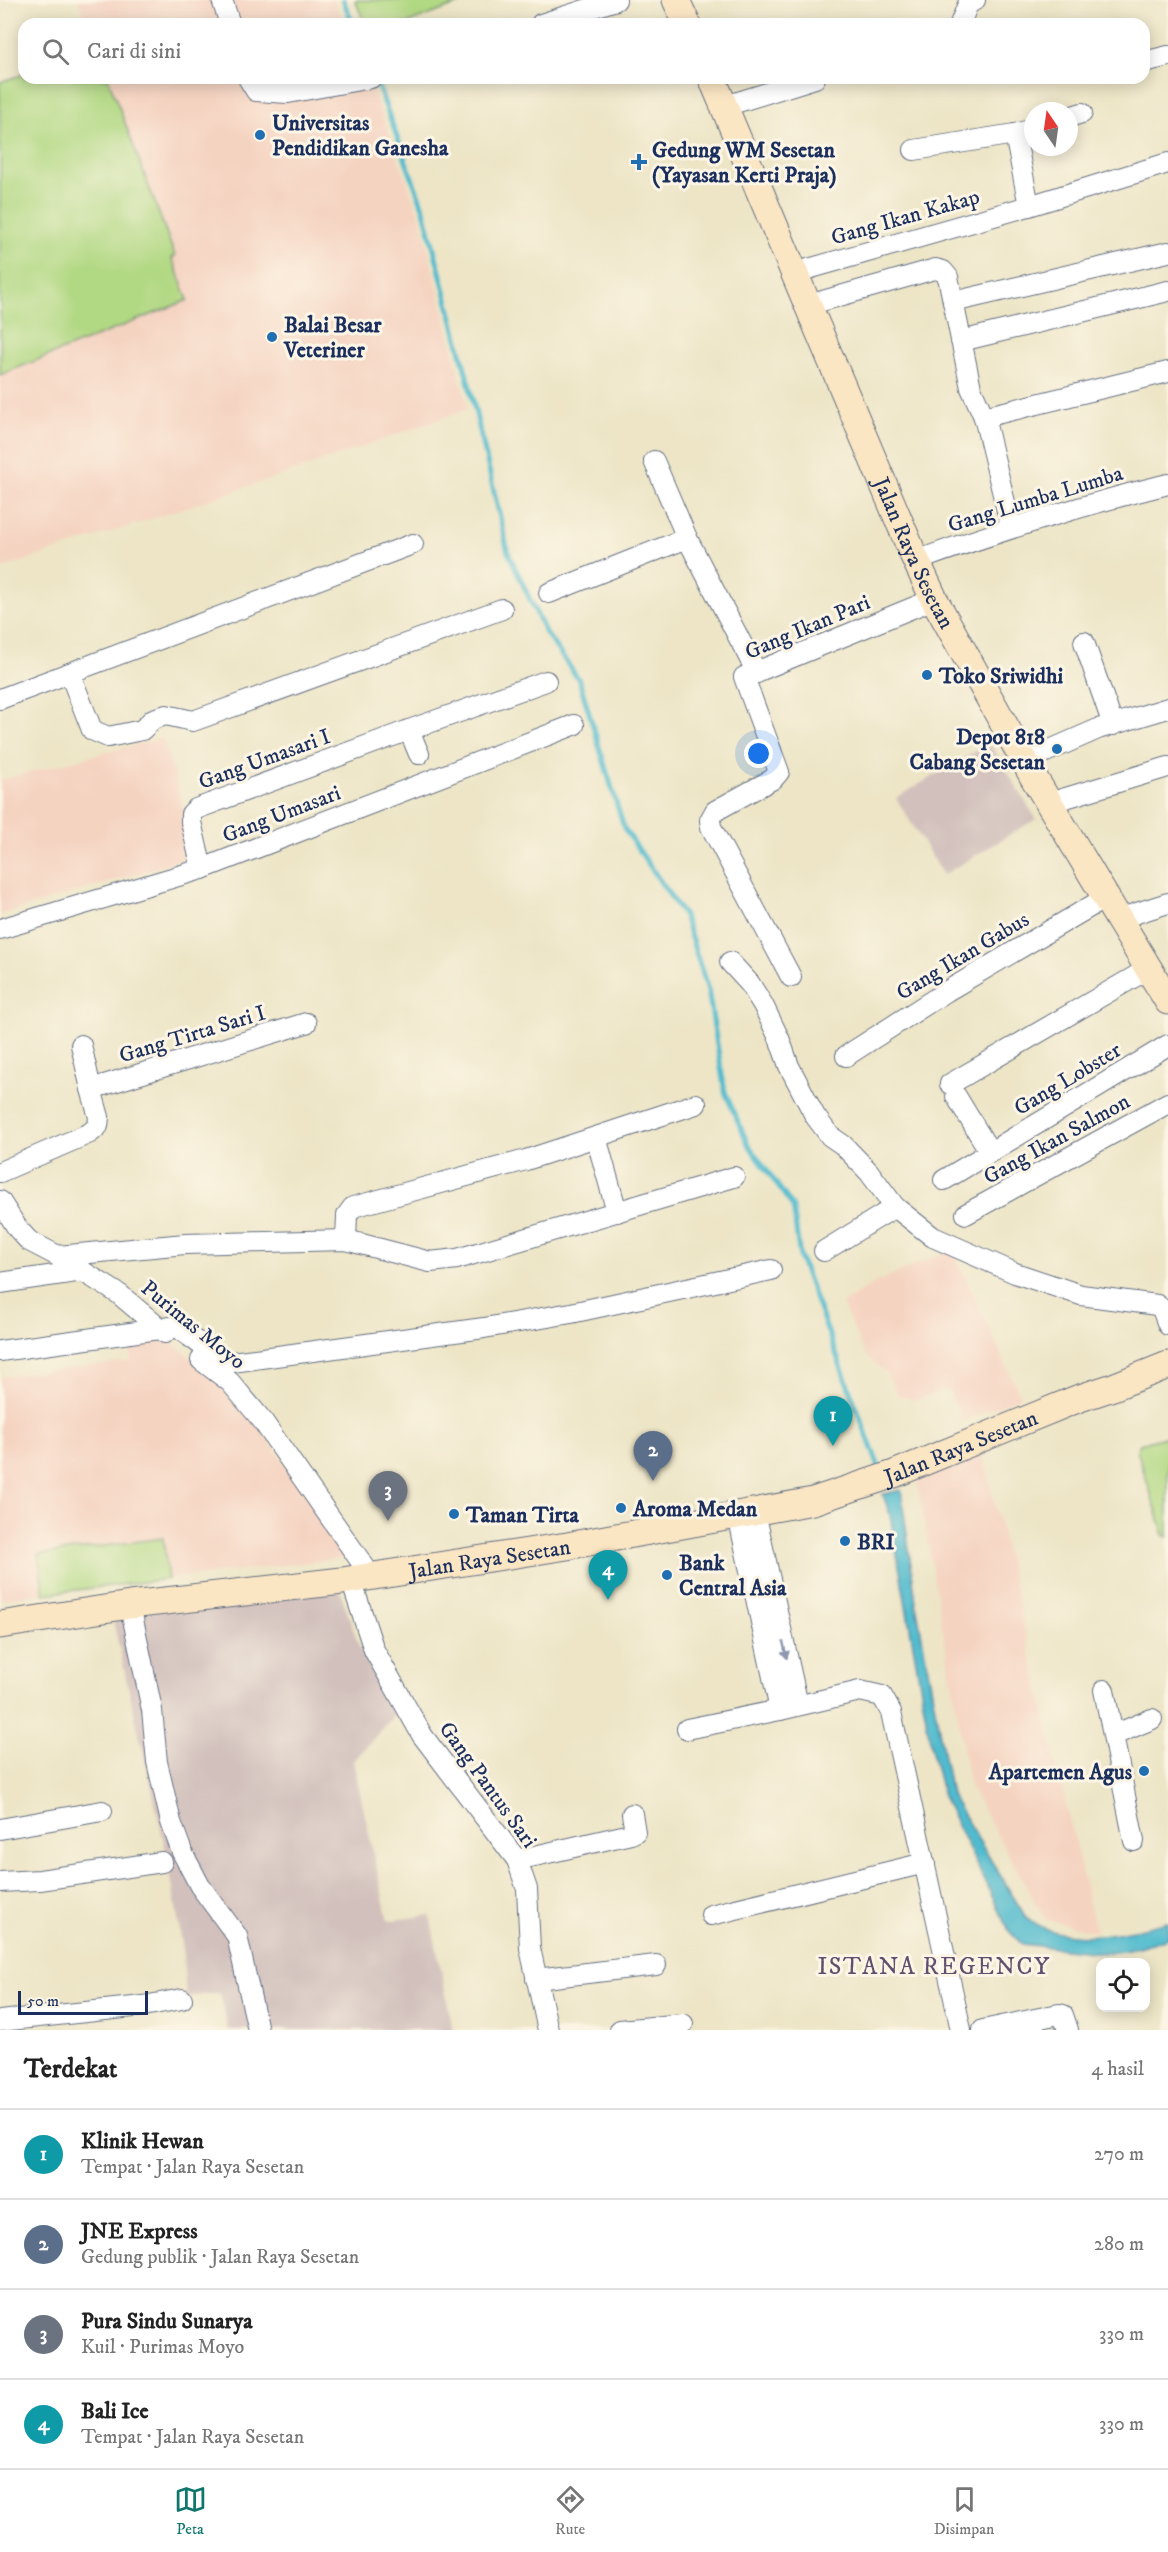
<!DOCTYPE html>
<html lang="id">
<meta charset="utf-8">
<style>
body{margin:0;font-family:"IM FELL DW Pica",serif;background:#f6f6f6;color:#222}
.controls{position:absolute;right:18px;bottom:18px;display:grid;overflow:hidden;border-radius:12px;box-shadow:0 3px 15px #0003}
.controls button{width:54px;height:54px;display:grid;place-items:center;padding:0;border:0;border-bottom:2px solid #e0e0e0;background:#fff;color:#222;font:30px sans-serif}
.compass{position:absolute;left:1024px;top:102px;width:54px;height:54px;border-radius:50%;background:#fff;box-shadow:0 3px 15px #0003;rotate:347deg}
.scale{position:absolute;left:18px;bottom:15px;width:130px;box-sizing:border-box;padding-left:6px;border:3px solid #1b2f5e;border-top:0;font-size:16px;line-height:21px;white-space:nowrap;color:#1b2f5e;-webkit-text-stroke:4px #fcf5e5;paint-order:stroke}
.you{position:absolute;left:759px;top:754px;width:21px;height:21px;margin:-15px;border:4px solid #fff;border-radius:50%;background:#1a73e8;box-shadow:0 0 0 9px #1a73e833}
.badge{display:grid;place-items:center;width:39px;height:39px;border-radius:50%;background:#0f766e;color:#fff;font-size:20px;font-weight:700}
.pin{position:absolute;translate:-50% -50px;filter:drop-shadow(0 2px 3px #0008)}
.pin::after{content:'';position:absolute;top:32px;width:21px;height:18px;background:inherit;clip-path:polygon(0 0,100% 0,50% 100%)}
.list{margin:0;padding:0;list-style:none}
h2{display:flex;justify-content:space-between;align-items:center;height:78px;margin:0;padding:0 24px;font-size:26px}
h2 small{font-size:20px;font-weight:400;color:#767676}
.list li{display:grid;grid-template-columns:39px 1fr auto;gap:18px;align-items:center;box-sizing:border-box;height:90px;padding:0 24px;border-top:2px solid #e0e0e0}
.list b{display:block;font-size:22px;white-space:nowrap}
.list p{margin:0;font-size:20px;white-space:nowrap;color:#767676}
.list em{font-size:20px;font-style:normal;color:#767676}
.icon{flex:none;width:33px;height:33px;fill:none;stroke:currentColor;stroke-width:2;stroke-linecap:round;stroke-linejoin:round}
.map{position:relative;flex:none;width:1168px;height:2030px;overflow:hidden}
.search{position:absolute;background:#fff;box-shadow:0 3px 15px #0003;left:18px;right:18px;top:18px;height:66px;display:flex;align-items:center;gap:15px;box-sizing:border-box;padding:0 21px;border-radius:18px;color:#767676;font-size:22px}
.sheet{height:438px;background:#fff}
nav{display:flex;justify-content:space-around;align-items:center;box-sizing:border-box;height:84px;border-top:2px solid #e0e0e0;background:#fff;font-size:16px;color:#767676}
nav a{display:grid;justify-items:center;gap:3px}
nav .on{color:#0f766e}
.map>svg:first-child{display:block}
.built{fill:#f5d3c1}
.industrial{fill:#d1c0bc}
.green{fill:#b1d882;stroke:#668470;stroke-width:1.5}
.water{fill:#51bbce;stroke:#367596;stroke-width:1.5}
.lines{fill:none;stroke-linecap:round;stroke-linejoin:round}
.stream{stroke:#51bbce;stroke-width:5}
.minor-casing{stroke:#646f82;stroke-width:22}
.secondary-casing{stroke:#646f82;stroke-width:29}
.minor{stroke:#fff;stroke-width:20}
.secondary{stroke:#fbe6c4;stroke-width:27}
.oneway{fill:#8d97ae}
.poi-dot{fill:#1f6fb2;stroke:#fcf5e5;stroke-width:2}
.labels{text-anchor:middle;stroke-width:6;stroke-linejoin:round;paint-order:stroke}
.poi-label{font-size:22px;font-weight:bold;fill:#1b2f5e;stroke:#fcf5e5;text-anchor:start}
.street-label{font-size:22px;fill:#1b2f5e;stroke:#fcf5e5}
.neighbourhood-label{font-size:24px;letter-spacing:1.5px;fill:#60506f;stroke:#fcf5e5}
</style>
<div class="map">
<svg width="1168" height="2030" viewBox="0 0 1168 2030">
<rect width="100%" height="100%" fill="#fcf5e5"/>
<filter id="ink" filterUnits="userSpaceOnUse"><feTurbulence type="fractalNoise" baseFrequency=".0167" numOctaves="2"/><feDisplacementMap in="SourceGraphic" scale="12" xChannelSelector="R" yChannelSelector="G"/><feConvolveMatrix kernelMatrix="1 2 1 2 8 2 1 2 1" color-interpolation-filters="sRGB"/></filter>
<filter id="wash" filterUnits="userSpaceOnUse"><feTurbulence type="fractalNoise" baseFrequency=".008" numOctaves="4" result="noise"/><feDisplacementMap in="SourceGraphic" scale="24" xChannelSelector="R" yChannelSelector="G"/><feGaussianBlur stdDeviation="1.35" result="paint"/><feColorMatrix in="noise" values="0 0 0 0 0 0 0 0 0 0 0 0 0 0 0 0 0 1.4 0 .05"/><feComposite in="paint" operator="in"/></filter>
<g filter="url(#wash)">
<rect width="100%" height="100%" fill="#ede5c6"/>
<!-- built -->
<g class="built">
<path d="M 78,0 L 334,0 L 345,24 L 87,24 Z"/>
<path d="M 108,78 L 368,78 L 420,216 L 468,409 L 277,477 L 0,569 L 0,375 L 188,300 L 171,258 L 175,255 Z"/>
<path d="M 162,738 L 173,770 L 195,856 L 0,915 L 0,780 Z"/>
<path d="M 952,1249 L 1021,1397 L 962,1421 L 949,1389 L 914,1400 L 898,1395 L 886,1372 L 866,1356 L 842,1304 L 876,1282 Z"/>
<path d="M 161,1335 L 233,1390 L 351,1557 L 0,1599 L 0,1377 L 131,1361 L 128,1337 Z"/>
<path d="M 983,1455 L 1004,1542 L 1096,1932 L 1045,1919 L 970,1787 L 917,1480 Z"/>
</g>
<!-- industrial -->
<g class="industrial">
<path d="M 990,743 L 1036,819 L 943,875 L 896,798 Z"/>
<path d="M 340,1591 L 361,1652 L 398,1711 L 353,1761 L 388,1921 L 430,1915 L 453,2030 L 228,2030 L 220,1993 L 186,1997 L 182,1943 L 168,1860 L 112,1616 Z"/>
</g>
<!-- green -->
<g class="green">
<path d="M 355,0 L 469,0 L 406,24 L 365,24 Z"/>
<path d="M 24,74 L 24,78 L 108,78 L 175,256 L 172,258 L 188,300 L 0,375 L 0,82 Z"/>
<path d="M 1168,1436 L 1168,1537 L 1164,1535 L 1137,1450 L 1140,1444 Z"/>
<path d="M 163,1538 L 168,1579 L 44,1594 L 38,1555 Z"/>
</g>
<!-- water -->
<path class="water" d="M 901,1490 L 917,1610 L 951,1795 L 1025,1916 C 1064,1949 1123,1933 1168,1922 L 1168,1938 L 1125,1951 L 1100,1953 L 1022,1944 L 1009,1931 L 943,1796 L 932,1752 L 890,1515 L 883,1494 Z"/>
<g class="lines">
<!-- stream -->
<g class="stream">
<path d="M 343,0 L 353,24"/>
<path d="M 376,80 L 424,210 L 469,384 L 508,552 L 545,632 L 579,680 L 624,828 L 684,916 L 708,990 L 725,1092 L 748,1144 L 793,1207 L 800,1258 L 880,1470"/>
</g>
</g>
</g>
<g filter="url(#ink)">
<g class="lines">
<!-- minor casing -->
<g class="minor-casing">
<g id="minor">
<path d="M 222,0 L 230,24"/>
<path d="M 541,24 L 616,0"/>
<path d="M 960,24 L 968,4 L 975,0"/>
<path d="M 1144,62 L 1168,56"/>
<path d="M 248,78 L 256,91 L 288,93 L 371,78"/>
<path d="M 725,106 L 815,78"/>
<path d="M 1069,117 L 1082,113"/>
<path d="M 1015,134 L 1029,206"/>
<path d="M 914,150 L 1015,134 L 1033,129"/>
<path d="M 794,273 L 1029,206 L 1168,163"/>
<path d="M 953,302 L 1168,252"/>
<path d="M 808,305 L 935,269 L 943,271 L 948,277 L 971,388 L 984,417 L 1011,527"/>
<path d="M 961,341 L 1168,291"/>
<path d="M 984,417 L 1168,372"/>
<path d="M 654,461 L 687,538 L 757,673"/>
<path d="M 916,561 C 999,531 1082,505 1168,484"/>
<path d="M 549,593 L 687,538"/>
<path d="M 1084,642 L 1113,725"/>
<path d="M 70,674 L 92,730 L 108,737 L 142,730 L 153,719 L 166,715 L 193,721 L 502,609"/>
<path d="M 0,699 L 413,544"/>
<path d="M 409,730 L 546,681"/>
<path d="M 1025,761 L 1098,729 L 1168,708"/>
<path d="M 1049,803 L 1168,767"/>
<path d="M 202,869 L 191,822 L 191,814 L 196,809 L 409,730 L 419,754"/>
<path d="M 1118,919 L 1168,903"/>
<path d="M 0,929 L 202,869 L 574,725"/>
<path d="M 730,962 L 750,984 L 763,1005 L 779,1038 L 789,1066 L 815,1116 L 830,1136 L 843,1145 L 869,1172 L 895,1207 L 933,1237 L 1015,1273 L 1081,1295 L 1157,1305 L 1162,1309 L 1168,1325"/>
<path d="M 791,977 L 711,827 L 710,820 L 715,811 L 773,779 L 779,772 L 744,677 L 934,599"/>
<path d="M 81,1045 L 91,1089"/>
<path d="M 846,1056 L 947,991 L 1105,898"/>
<path d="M 950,1084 L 1148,969"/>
<path d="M 956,1096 L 990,1152"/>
<path d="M 596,1137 L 617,1212"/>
<path d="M 0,1172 L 90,1133 L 98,1126 L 99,1117 L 91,1089 L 306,1023"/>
<path d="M 944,1180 L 1168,1045"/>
<path d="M 0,1201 L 18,1229 L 29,1241 L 58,1256 L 119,1294 L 165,1333"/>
<path d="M 966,1214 L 1168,1103"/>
<path d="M 346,1240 L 347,1215 L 353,1207 L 526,1160 L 696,1104"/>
<path d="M 824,1251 L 895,1207"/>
<path d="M 58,1256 L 185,1244 L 346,1240 L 430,1262 L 457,1259 L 734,1177"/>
<path d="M 0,1283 L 83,1271"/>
<path d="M 0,1351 L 159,1329 L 175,1326 L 225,1362 L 232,1362 L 484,1328 L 571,1313 L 771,1270"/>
<path d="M 201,1360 L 230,1382 L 262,1420 L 371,1576"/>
<path d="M 755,1512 L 798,1705"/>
<path d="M 738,1515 L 780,1710"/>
<path d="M 351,1580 L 374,1650 L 422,1735 L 517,1860 L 527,1889 L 530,1948 L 548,2030"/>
<path d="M 130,1605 L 152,1710 L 157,1762 L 171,1822 L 182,1852 L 200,1886 L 237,1936 L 258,2030"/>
<path d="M 1104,1690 L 1134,1841"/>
<path d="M 687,1729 L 780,1710 L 860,1691 L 882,1696 L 891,1712 L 961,2030"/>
<path d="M 1114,1735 L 1152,1719"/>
<path d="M 0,1829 L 102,1811"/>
<path d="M 517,1860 L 631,1834 L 635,1832 L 632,1814"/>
<path d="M 0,1882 L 40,1880 L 162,1862"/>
<path d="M 711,1915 L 925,1863"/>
<path d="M 536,1979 L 656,1965"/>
<path d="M 0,2021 L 143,2006 L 182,1999"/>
<path d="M 620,2030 L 683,2024"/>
<path d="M 983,2030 L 1059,2014 L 1063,2015 L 1068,2030"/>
</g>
</g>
<!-- secondary casing -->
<g class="secondary-casing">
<g id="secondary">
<path d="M 676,0 L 687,24"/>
<path id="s1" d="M 712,78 L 913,554 L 934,599 L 1034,778 L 1168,1001"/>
<path id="s2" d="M 0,1625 L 130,1605 L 342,1581 L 567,1546 L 813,1501 L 894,1474 L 1077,1399 L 1113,1387 L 1168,1365"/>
</g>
</g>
<!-- minor -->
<use href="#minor" class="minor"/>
<!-- secondary -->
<use href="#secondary" class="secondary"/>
</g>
<!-- one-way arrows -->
<defs><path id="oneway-solid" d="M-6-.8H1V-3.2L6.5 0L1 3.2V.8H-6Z" transform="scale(1.5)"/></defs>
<use class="oneway" href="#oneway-solid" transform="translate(785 1650) rotate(77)"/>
</g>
<!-- markers -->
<g class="poi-dot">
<circle cx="260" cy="135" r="6"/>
<path d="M636 153h6v6h6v6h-6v6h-6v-6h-6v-6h6z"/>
<circle cx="272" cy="337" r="6"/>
<circle cx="927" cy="675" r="6"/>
<circle cx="1057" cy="749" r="6"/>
<circle cx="621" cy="1508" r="6"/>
<circle cx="454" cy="1514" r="6"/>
<circle cx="845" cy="1541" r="6"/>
<circle cx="667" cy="1575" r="6"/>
<circle cx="1144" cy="1771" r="6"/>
</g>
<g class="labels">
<!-- poi labels -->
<g class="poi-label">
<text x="272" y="130">Universitas<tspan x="272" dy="25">Pendidikan Ganesha</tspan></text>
<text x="652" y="157">Gedung WM Sesetan<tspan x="652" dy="25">(Yayasan Kerti Praja)</tspan></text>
<text x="284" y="332">Balai Besar<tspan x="284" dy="25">Veteriner</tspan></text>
<text x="939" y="683">Toko Sriwidhi</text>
<text x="1045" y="744" text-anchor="end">Depot 818<tspan x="1045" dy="25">Cabang Sesetan</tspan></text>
<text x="633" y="1516">Aroma Medan</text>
<text x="466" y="1522">Taman Tirta</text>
<text x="857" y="1549">BRI</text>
<text x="679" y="1570">Bank<tspan x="679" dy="25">Central Asia</tspan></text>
<text x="1132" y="1779" text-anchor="end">Apartemen Agus</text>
</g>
<!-- street labels -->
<g class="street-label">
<text transform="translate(905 216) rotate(-16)" y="8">Gang Ikan Kakap</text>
<text transform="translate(1035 498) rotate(-17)" y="8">Gang Lumba Lumba</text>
<text dy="8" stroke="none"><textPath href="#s1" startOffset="516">Jalan Raya Sesetan</textPath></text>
<text transform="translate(807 626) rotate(-23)" y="8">Gang Ikan Pari</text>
<text transform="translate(264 758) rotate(-20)" y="8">Gang Umasari I</text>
<text transform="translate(281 813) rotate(-21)" y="8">Gang Umasari</text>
<text transform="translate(962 955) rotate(-31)" y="8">Gang Ikan Gabus</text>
<text transform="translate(192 1033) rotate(-17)" y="8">Gang Tirta Sari I</text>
<text transform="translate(1067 1078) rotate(-31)" y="8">Gang Lobster</text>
<text transform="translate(1056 1138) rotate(-29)" y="8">Gang Ikan Salmon</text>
<text transform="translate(194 1324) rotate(39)" y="8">Purimas Moyo</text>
<text dy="8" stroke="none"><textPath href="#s2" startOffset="980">Jalan Raya Sesetan</textPath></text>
<text dy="8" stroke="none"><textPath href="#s2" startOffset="494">Jalan Raya Sesetan</textPath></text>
<text transform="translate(489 1784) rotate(54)" y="8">Gang Pantus Sari</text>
</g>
<!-- neighbourhood labels -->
<g class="neighbourhood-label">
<text x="934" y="1974">ISTANA REGENCY</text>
</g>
</g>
</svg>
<div class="controls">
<button><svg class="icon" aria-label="locate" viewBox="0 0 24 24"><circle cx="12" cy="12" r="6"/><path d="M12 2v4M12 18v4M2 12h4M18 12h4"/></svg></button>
</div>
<svg class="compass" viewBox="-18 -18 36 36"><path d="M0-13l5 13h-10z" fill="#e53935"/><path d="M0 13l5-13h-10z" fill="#767676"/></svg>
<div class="scale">50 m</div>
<div class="you"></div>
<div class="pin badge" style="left:833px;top:1446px;background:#0f9aa8">1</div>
<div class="pin badge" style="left:653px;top:1481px;background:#5c6f8a">2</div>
<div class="pin badge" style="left:388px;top:1521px;background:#6b7280">3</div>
<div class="pin badge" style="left:608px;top:1600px;background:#0f9aa8">4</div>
<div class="search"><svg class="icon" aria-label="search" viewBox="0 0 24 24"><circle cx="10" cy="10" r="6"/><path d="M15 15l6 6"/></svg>Cari di sini</div>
</div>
<section class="sheet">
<h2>Terdekat<small>4 hasil</small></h2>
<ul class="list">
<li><span class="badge" style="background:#0f9aa8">1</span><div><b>Klinik Hewan</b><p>Tempat · Jalan Raya Sesetan</p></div><em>270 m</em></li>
<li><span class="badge" style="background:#5c6f8a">2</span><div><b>JNE Express</b><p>Gedung publik · Jalan Raya Sesetan</p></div><em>280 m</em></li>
<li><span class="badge" style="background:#6b7280">3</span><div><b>Pura Sindu Sunarya</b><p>Kuil · Purimas Moyo</p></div><em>330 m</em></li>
<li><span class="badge" style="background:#0f9aa8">4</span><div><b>Bali Ice</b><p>Tempat · Jalan Raya Sesetan</p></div><em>330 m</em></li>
</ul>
</section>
<nav>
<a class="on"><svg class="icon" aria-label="map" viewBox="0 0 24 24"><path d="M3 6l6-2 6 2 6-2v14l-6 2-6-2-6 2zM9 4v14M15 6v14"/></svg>Peta</a>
<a><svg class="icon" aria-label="directions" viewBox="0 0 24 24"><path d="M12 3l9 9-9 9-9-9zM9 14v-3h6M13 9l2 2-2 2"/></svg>Rute</a>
<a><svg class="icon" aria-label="saved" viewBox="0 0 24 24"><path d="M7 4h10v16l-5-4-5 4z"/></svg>Disimpan</a>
</nav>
